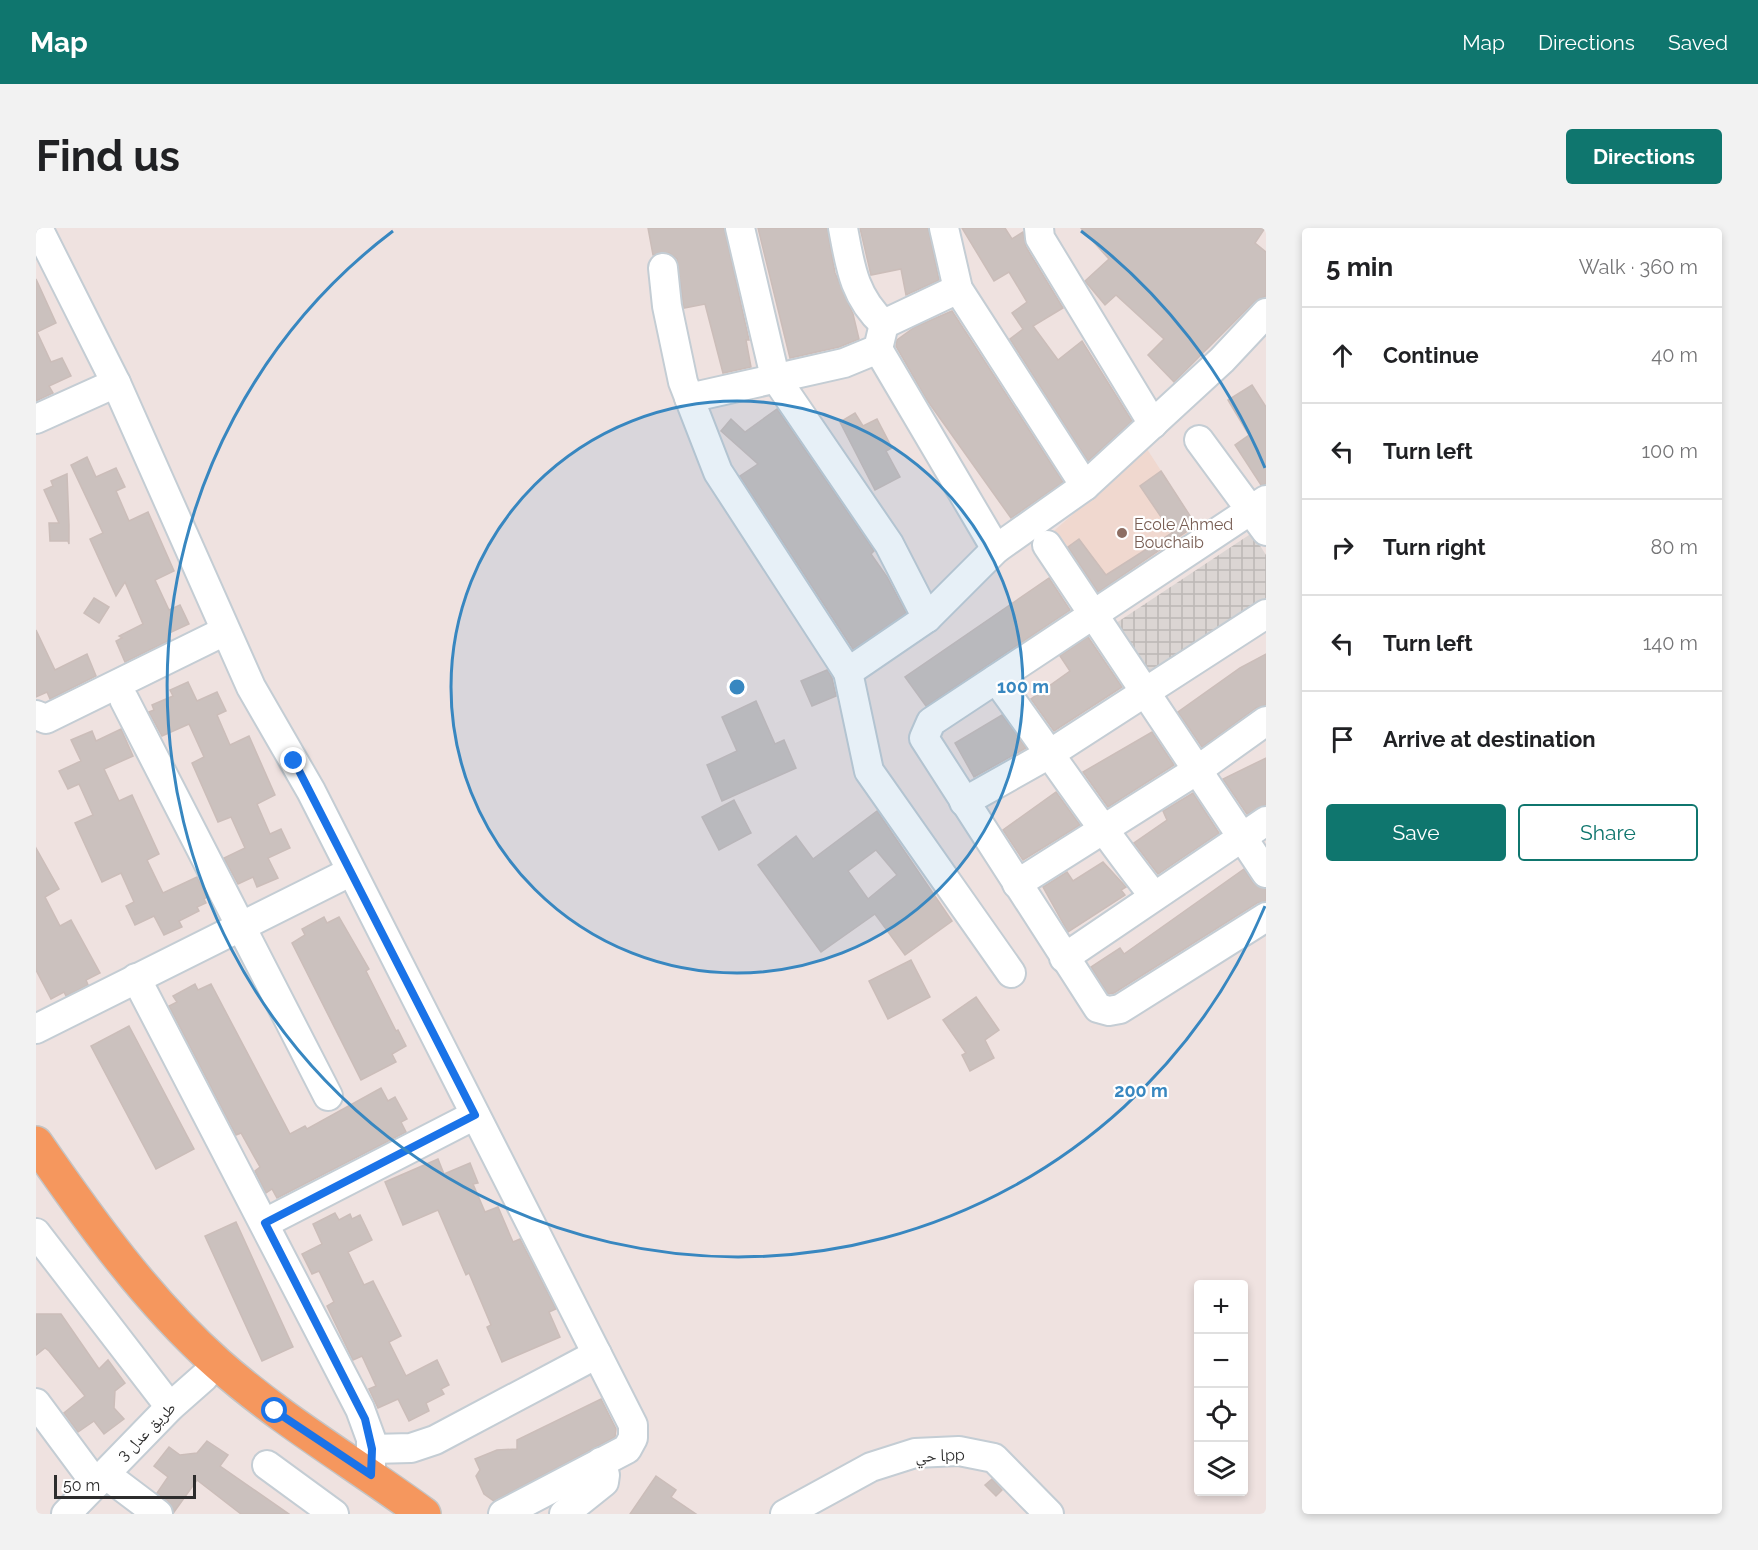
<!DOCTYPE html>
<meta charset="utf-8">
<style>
body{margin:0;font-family:Raleway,"Noto Naskh Arabic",sans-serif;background:#f2f2f2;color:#202124}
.controls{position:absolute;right:18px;bottom:18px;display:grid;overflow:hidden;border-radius:6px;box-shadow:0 3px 9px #0003}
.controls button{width:54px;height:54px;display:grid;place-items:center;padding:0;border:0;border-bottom:2px solid #e0e0e0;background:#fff;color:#202124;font:30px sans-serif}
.scale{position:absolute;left:18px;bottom:15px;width:142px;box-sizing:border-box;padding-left:6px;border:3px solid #2d2d2d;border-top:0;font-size:16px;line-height:21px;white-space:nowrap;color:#2d2d2d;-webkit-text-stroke:4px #fff;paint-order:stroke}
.stop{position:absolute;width:18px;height:18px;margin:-14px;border:4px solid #1a73e8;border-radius:50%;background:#fff}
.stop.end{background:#1a73e8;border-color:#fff;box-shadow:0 2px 6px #0008}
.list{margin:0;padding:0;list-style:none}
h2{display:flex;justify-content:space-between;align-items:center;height:78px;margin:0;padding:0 24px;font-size:26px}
h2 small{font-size:20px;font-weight:400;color:#757577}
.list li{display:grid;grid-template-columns:39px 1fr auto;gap:18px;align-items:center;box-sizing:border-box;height:96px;padding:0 24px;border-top:2px solid #e0e0e0}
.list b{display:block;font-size:22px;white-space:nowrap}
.list em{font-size:20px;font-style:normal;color:#757577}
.actions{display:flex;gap:12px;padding:18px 24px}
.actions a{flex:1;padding:14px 0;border:2px solid #0f766e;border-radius:6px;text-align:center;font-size:21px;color:#0f766e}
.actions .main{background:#0f766e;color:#fff}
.icon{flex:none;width:33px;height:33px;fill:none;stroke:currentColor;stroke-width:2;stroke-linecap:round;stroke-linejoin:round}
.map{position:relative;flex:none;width:1230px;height:1286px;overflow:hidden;border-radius:6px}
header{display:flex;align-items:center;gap:36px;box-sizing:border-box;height:84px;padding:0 30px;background:#0f766e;color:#fff}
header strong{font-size:28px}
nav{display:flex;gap:33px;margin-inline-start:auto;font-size:21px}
.intro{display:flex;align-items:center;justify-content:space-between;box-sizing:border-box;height:144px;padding:0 36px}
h1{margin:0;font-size:42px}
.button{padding:15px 27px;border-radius:6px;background:#0f766e;color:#fff;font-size:21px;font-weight:700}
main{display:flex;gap:36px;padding:0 36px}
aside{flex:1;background:#fff;border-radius:6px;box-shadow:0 3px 9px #0003}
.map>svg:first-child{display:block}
.education{fill:#f0d8cf}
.plaza{fill:url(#plaza-grid)}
.building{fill:#cbc1be;stroke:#cbbdb9;stroke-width:1.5;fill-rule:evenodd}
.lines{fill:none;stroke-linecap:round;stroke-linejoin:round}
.minor-casing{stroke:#c4cdd4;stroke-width:32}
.major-casing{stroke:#c4c4c4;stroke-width:36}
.minor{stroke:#fff;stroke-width:28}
.major{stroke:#f5975e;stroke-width:33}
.route{stroke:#1a73e8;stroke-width:8}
.ring{fill:none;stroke:#3887c0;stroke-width:3}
.education-dot{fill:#8d6e63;stroke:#fff;stroke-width:2}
.labels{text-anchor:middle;stroke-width:4.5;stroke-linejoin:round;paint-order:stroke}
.education-label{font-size:16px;fill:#785e54;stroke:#fff;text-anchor:start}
.street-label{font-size:16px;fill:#2d2d2d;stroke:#fff}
.centre{fill:#3887c0;stroke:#fff;stroke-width:3}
.ring-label{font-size:18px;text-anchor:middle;font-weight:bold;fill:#3887c0;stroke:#fff;stroke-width:4.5;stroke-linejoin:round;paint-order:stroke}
</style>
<header>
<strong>Map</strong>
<nav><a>Map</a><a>Directions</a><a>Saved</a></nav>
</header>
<div class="intro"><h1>Find us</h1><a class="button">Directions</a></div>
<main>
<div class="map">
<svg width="1230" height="1286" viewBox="0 0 1230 1286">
<defs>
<pattern id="plaza-grid" width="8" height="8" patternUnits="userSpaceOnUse" patternTransform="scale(1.5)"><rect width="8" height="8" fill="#dbd5d3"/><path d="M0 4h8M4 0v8" fill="none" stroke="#bcb7b5"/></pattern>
</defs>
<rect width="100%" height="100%" fill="#efe2e0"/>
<!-- education -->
<path class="education" d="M 1111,221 L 1160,297 L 1154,302 L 1163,317 L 1070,383 L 1011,309 Z"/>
<!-- plaza -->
<path class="plaza" d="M 1216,305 L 1230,327 L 1230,373 L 1102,455 L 1068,403 Z"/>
<!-- building -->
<g class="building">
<path d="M 612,0 L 688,0 L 713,112 L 710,112 L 715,139 L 687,145 L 669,76 L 648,80 L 641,31 L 633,25 L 617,27 Z"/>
<path d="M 722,0 L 791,0 L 799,45 L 817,86 L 823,111 L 803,119 L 754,130 Z"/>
<path d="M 824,0 L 892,0 L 903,52 L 870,67 L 865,41 L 835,47 Z"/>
<path d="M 926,0 L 969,0 L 976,11 L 987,4 L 990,19 L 1027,80 L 997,98 L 1022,132 L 1046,113 L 1096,193 L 1052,233 L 974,111 L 987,101 L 976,85 L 991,74 L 973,44 L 958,53 Z"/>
<path d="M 1045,0 L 1229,0 L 1219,15 L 1230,24 L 1230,68 L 1218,74 L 1138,154 L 1112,127 L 1128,111 L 1080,67 L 1069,77 L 1049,53 L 1073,31 Z"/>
<path d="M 0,51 L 20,95 L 1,104 L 15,134 L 26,130 L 35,148 L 13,158 L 17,165 L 0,173 Z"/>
<path d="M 916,83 L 1027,254 L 975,290 L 891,172 L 860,118 L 861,112 L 879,99 Z"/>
<path d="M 1216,157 L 1230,179 L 1230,256 L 1225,257 L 1199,217 L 1213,207 L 1192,172 Z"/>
<path d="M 741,181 L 838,323 L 835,326 L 851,349 L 870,385 L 817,421 L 704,248 L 722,236 L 685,203 L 695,191 L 709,204 Z"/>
<path d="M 819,185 L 827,198 L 841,191 L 856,220 L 850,223 L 864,249 L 839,262 L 804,194 Z"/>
<path d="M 51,229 L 60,249 L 80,240 L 89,259 L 80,263 L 93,293 L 112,284 L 138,343 L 119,352 L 133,382 L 144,377 L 153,396 L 131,406 L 134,412 L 89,434 L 80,413 L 86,410 L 83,408 L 107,396 L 89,354 L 80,368 L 54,311 L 67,305 L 35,237 Z"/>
<path d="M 1125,243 L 1160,297 L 1062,364 L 1032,319 L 1043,311 L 1070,347 L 1136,305 L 1104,258 Z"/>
<path d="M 31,246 L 33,297 L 33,316 L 32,313 L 14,313 L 13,295 L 23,295 L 8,262 L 17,258 L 15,253 Z"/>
<path d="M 1013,350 L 1034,382 L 890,478 L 869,449 Z"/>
<path d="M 58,370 L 73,379 L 63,395 L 48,385 Z"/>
<path d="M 0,402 L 19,442 L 51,426 L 60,448 L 14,471 L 11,464 L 0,469 Z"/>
<path d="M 1052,409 L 1086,459 L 1018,503 L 995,471 L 1034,443 L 1024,428 Z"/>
<path d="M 1230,426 L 1230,477 L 1220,480 L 1166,519 L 1142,484 L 1204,440 Z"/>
<path d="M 791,442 L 796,450 L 800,468 L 776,478 L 765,453 Z"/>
<path d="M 152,454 L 161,473 L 181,464 L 190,483 L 181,487 L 194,517 L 213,508 L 239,567 L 221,576 L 234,606 L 245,601 L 254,620 L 232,630 L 242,650 L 221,659 L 217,649 L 202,656 L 188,630 L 209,620 L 195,589 L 182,594 L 156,535 L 168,529 L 153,496 L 126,508 L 113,484 L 118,482 L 116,477 L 137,468 L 134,462 Z"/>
<path d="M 720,473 L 739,516 L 748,512 L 760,540 L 686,573 L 671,537 L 701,523 L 686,489 Z"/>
<path d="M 966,487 L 990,520 L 938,549 L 919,515 Z"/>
<path d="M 85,501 L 97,528 L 68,541 L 83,573 L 96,567 L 123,626 L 111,632 L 127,665 L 161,649 L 171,669 L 168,671 L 170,675 L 161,679 L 163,683 L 143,693 L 146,699 L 128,707 L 118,688 L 99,697 L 90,678 L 98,674 L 85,645 L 66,654 L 39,595 L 57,587 L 43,556 L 32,561 L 23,543 L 45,533 L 35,512 L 56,503 L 60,513 Z"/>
<path d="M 1116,504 L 1138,537 L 1072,579 L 1047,544 Z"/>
<path d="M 1230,530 L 1230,577 L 1211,586 L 1187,551 Z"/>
<path d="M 1020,564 L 1044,597 L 987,632 L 967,602 Z"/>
<path d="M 1157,565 L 1183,605 L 1122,646 L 1098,615 L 1131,592 L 1127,583 Z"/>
<path d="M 698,572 L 715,605 L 683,622 L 666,589 Z"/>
<path d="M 841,583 L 916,693 L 869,727 L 839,686 L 785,724 L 722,637 L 760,608 L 777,631 ZM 840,622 L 861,647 L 832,671 L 812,643 Z"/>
<path d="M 0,620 L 23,661 L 9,669 L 24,698 L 35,692 L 64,745 L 50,752 L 52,757 L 30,768 L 28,764 L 15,771 L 0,742 Z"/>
<path d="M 1067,634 L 1090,659 L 1085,662 L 1089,667 L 1032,704 L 1007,659 L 1031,644 L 1037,653 Z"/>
<path d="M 1208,641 L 1217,655 L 1230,661 L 1230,673 L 1221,675 L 1078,765 L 1072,766 L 1055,739 L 1084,720 L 1088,726 Z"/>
<path d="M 288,689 L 291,695 L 303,689 L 333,741 L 330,743 L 360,803 L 362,802 L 370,818 L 356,826 L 360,834 L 325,852 L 256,715 L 269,707 L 266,701 Z"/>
<path d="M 875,732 L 894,769 L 852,791 L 833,753 Z"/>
<path d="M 159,756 L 162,762 L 175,756 L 254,906 L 269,898 L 271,901 L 345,860 L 352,873 L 359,869 L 371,891 L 365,894 L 370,904 L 241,970 L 236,961 L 230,965 L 219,943 L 224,939 L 205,905 L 200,907 L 133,778 L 141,774 L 137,768 Z"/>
<path d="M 940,769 L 963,802 L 949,812 L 958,830 L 934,843 L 926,827 L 930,825 L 907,792 Z"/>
<path d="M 93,798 L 158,921 L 120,941 L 55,818 Z"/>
<path d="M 402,931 L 408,946 L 434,935 L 442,955 L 437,956 L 449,984 L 462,979 L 477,1014 L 484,1011 L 520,1081 L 513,1084 L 524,1109 L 466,1134 L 451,1099 L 455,1097 L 433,1045 L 430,1047 L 402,982 L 367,997 L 349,954 Z"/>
<path d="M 299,985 L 303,992 L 314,986 L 316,991 L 324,987 L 336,1012 L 312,1024 L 328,1057 L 337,1053 L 365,1108 L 353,1114 L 370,1148 L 401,1132 L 413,1157 L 405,1161 L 408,1166 L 390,1175 L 393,1183 L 373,1193 L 362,1171 L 342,1180 L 333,1161 L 340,1158 L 326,1128 L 317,1132 L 291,1078 L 298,1074 L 283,1043 L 276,1046 L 266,1026 L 286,1016 L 277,996 Z"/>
<path d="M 200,994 L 257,1119 L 226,1133 L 169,1008 Z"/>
<path d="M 0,1086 L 25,1086 L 63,1141 L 72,1132 L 89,1155 L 79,1163 L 78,1180 L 88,1191 L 68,1206 L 58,1193 L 42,1204 L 28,1185 L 49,1168 L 13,1123 L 9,1120 L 0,1127 Z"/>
<path d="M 565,1171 L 580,1201 L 579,1209 L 458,1273 L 448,1266 L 440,1248 L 444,1242 L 439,1231 L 461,1222 L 481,1221 L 481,1212 Z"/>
<path d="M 171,1213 L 192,1227 L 184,1238 L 253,1286 L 205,1286 L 161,1252 L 138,1284 L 132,1273 L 121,1265 L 132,1249 L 118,1238 L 133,1219 L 144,1227 L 161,1225 Z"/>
<path d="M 620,1248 L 640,1262 L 635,1269 L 660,1286 L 594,1286 Z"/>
<path d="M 956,1251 L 966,1262 L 960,1268 L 949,1257 Z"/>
</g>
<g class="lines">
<!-- minor casing -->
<g class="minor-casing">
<g id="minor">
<path d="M 2,0 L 80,155 L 215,459 L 275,563 L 597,1197 L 597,1210 L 591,1221 L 467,1286"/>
<path d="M 704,0 L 739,149 L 853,316 L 891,390"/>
<path d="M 807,0 C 814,38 818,69 848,96"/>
<path d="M 908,0 L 922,61 L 1049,258"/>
<path d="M 1003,0 L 1004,10 L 1117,196"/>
<path d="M 627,40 L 631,78 L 647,154 L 682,244 L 812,444"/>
<path d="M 842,121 L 960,321"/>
<path d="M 653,170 L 808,135 L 842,121 L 848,96 L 922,61"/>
<path d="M 0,191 L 80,155"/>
<path d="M 1163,212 L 1230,303"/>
<path d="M 1230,272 L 895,494 L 888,510 L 1062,780 L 1073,783 L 1084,781 L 1230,689"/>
<path d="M 1011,317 L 1230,645"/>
<path d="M 960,451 C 1013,523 1062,598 1118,668"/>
<path d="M 88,471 L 292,868"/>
<path d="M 0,487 L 10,491 L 189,403"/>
<path d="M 928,574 L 1015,525 L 1230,386"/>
<path d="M 981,656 L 1163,541 L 1230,493"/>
<path d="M 1028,730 L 1230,593"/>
<path d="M 975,745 L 833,543 L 812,444 L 891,390 L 960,321 L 1049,258 L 1186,132 L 1230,85"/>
<path d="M 100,750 L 324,1181 L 335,1211 L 335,1247"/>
<path d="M 0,801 L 314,644"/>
<path d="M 229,995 L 439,887"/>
<path d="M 0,1005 L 134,1179"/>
<path d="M 0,1175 L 60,1256"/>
<path d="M 336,1221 L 375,1220 L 399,1212 L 561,1126"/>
<path d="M 231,1237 L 298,1286"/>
<path d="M 69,1246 L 122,1286"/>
<path d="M 30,1286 L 134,1179 L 168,1149"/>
<path d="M 528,1286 L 568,1254 L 569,1247 L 565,1234"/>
<path d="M 749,1286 L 835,1239 L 879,1225 L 923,1223 L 958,1230 L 1013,1286"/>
</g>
</g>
<!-- major casing -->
<g class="major-casing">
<path id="major" d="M 0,915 C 54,993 111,1073 182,1136 C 246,1193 320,1236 388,1286"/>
</g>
<!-- minor -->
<use href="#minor" class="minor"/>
<!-- major -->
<use href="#major" class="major"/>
</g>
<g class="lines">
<!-- route -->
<path class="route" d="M 239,1183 L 335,1247 L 336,1221 L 329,1191 L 229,995 L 439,887 L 258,533"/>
</g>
<!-- distance rings -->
<circle cx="701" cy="459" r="286" fill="#3887c0" fill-opacity=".12"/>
<g class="ring">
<circle cx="701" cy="459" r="286"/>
<path d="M1229 678A571 571 0 1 1 357 3M1045 3A571 571 0 0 1 1229 240"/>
</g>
<!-- markers -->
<circle class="education-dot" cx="1086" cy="305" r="6"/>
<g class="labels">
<!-- education labels -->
<g class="education-label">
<text x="1098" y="302">Ecole Ahmed<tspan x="1098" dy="18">Bouchaib</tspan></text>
</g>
<!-- street labels -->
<g class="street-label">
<text transform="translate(110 1203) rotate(-45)" y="6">طريق عدل 3</text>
<text transform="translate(904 1227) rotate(-2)" y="6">حي lpp</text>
</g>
</g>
<circle cx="701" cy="459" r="9" class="centre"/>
<g class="ring-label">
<text x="987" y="465">100 m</text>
<text x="1105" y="869">200 m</text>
</g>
</svg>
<div class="controls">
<button>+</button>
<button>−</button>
<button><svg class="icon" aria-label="locate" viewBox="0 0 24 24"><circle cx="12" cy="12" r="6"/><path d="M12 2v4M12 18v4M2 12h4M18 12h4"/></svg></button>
<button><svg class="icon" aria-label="layers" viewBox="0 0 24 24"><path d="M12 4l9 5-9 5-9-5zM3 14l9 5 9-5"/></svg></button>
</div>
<div class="scale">50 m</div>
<div class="stop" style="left:239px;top:1183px"></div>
<div class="stop end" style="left:258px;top:533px"></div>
</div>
<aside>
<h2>5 min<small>Walk · 360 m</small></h2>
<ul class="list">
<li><svg class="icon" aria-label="ahead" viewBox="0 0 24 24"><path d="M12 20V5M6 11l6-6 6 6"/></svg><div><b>Continue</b></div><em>40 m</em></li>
<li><svg class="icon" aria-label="left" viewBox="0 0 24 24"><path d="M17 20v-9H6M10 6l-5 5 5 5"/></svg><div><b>Turn left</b></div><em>100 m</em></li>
<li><svg class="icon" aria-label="right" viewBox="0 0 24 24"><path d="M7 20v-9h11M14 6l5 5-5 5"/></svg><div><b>Turn right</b></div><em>80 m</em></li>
<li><svg class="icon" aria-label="left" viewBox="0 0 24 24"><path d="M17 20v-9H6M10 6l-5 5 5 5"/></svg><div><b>Turn left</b></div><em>140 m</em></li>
<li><svg class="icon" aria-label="arrive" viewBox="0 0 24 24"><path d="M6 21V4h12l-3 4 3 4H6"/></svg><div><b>Arrive at destination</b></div></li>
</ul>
<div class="actions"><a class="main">Save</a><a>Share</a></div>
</aside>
</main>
